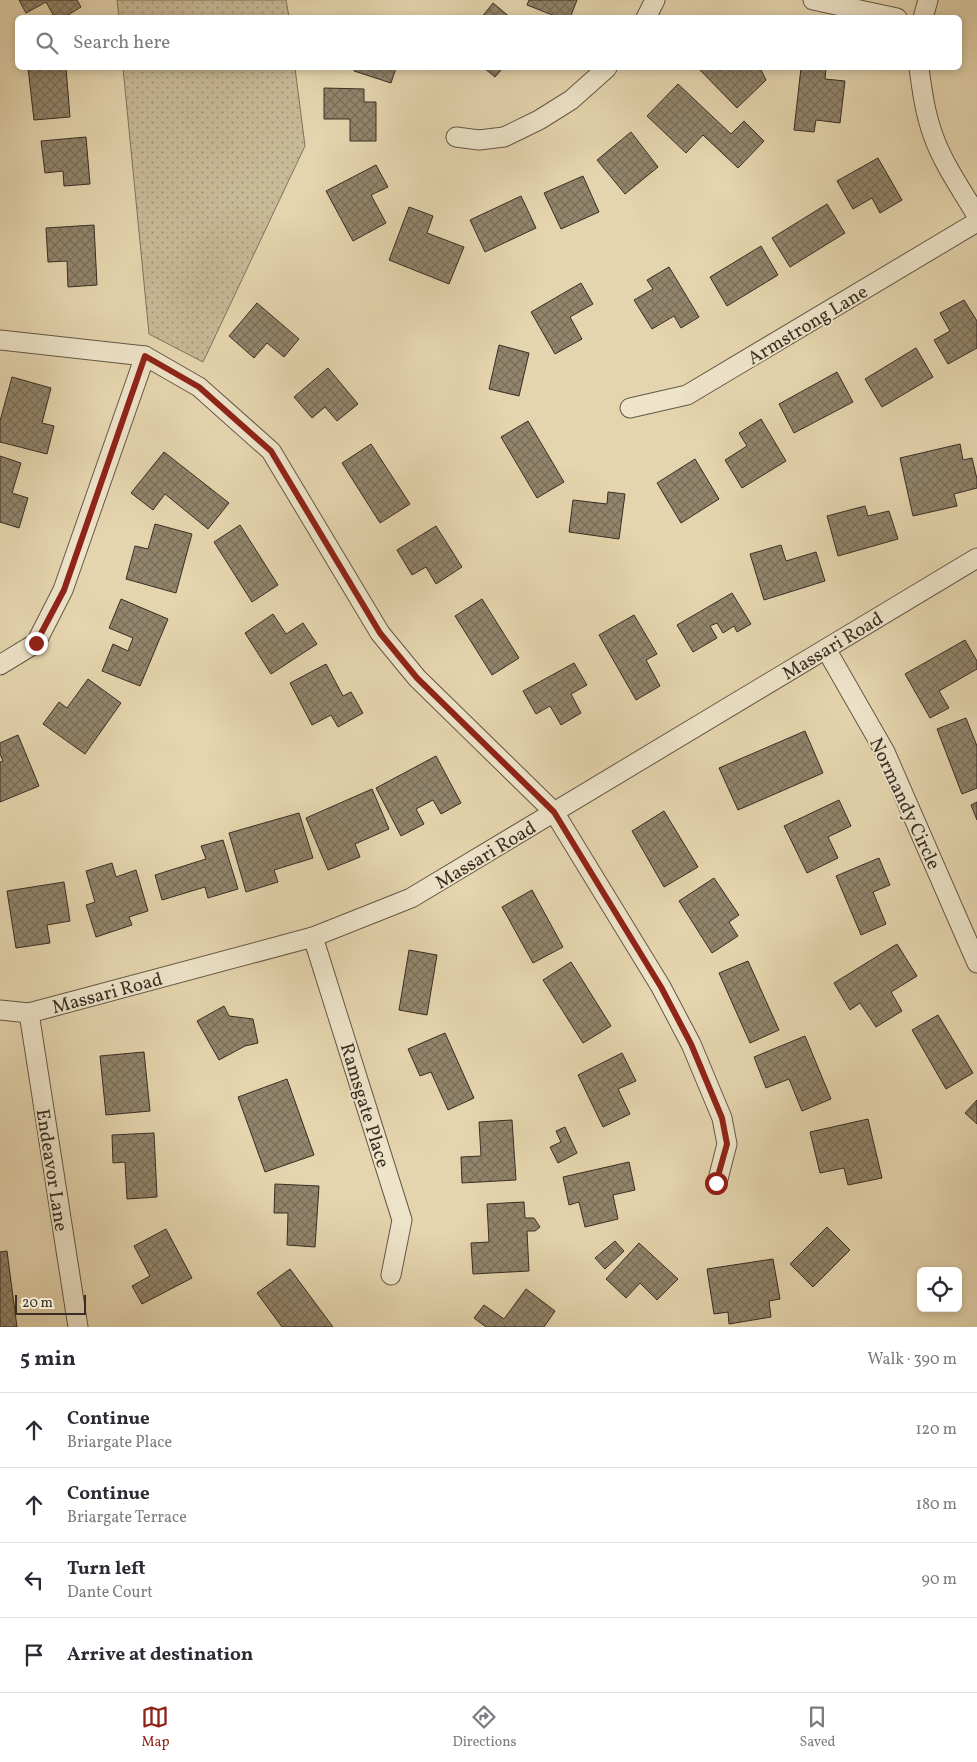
<!DOCTYPE html>
<meta charset="utf-8">
<style>
body{margin:0;font-family:Vollkorn,serif;background:#f2f2f3;color:#2b2b33}
.controls{position:absolute;right:15px;bottom:15px;display:grid;overflow:hidden;border-radius:8px;box-shadow:0 2px 8px #0003}
.controls button{width:45px;height:45px;display:grid;place-items:center;padding:0;border:0;border-bottom:1px solid #e1e1e2;background:#fff;color:#2b2b33;font:25px sans-serif}
.scale{position:absolute;left:15px;bottom:12px;width:71px;box-sizing:border-box;padding-left:5px;border:2px solid #392e24;border-top:0;font-size:14px;line-height:18px;white-space:nowrap;color:#392e24;-webkit-text-stroke:4px #eee4ca;paint-order:stroke}
.stop{position:absolute;width:15px;height:15px;margin:-11px;border:4px solid #8f2418;border-radius:50%;background:#fff}
.stop.end{background:#8f2418;border-color:#fff;box-shadow:0 1px 5px #0008}
.list{margin:0;padding:0;list-style:none}
h2{display:flex;justify-content:space-between;align-items:center;height:65px;margin:0;padding:0 20px;font-size:21px}
h2 small{font-size:16px;font-weight:400;color:#7c7c81}
.list li{display:grid;grid-template-columns:32px 1fr auto;gap:15px;align-items:center;box-sizing:border-box;height:75px;padding:0 20px;border-top:1px solid #e1e1e2}
.list b{display:block;font-size:19px;white-space:nowrap}
.list p{margin:0;font-size:16px;white-space:nowrap;color:#7c7c81}
.list em{font-size:16px;font-style:normal;color:#7c7c81}
.icon{flex:none;width:28px;height:28px;fill:none;stroke:currentColor;stroke-width:2;stroke-linecap:round;stroke-linejoin:round}
.map{position:relative;flex:none;width:977px;height:1327px;overflow:hidden}
.search{position:absolute;background:#fff;box-shadow:0 2px 8px #0003;left:15px;right:15px;top:15px;height:55px;display:flex;align-items:center;gap:12px;box-sizing:border-box;padding:0 18px;border-radius:8px;color:#7c7c81;font-size:19px}
.sheet{height:365px;background:#fff}
nav{display:flex;justify-content:space-around;align-items:center;box-sizing:border-box;height:70px;border-top:1px solid #e1e1e2;background:#fff;font-size:14px;color:#7c7c81}
nav a{display:grid;justify-items:center;gap:2px}
nav .on{color:#8f2418}
.map>svg:first-child{display:block}
.park{fill:url(#park-dots);stroke:#80745e}
.building{fill:url(#building-cross-hatch);stroke:#392e24}
.lines{fill:none;stroke-linecap:round;stroke-linejoin:round}
.street-casing{stroke:#645846;stroke-width:21}
.street{stroke:#eee4ca;stroke-width:19}
.route{stroke:#8f2418;stroke-width:6}
.labels{text-anchor:middle;stroke-width:4;stroke-linejoin:round;paint-order:stroke}
.street-label{font-size:19px;fill:#392e24;stroke:#eee4ca}
</style>
<div class="map">
<svg width="977" height="1327" viewBox="0 0 977 1327">
<defs>
<pattern id="park-dots" width="8" height="8" patternUnits="userSpaceOnUse" patternTransform="scale(1.25)"><rect width="8" height="8" fill="#c8b997"/><path d="M2 2h.1M6 6h.1" fill="none" stroke="#a3977b" stroke-width="1.8" stroke-linecap="round"/></pattern>
<pattern id="building-cross-hatch" width="8" height="8" patternUnits="userSpaceOnUse" patternTransform="scale(1.25)"><rect width="8" height="8" fill="#92856c"/><path d="M0 0l8 8M0 8l8-8" fill="none" stroke="#786d59"/></pattern>
</defs>
<rect width="100%" height="100%" fill="#e5d5ae"/>
<filter id="stains"><feTurbulence type="fractalNoise" baseFrequency=".004" numOctaves="4"/><feColorMatrix values="0 0 0 0 .2 0 0 0 0 .09 0 0 0 0 .02 0 0 0 .5 -.17"/></filter>
<radialGradient id="worn" r=".72"><stop offset=".6" stop-color="#630" stop-opacity="0"/><stop offset="1" stop-color="#630" stop-opacity=".3"/></radialGradient>
<!-- park -->
<g class="park">
<path d="M 117,0 L 286,0 L 289,17 L 119,17 Z"/>
<path d="M 123,68 L 295,68 L 305,146 L 203,362 L 149,334 Z"/>
</g>
<!-- building -->
<g class="building">
<path d="M 19,0 L 77,0 L 81,7 L 63,18 L 55,18 L 46,2 L 26,13 Z"/>
<path d="M 529,0 L 577,0 L 570,18 L 560,18 L 527,5 Z"/>
<path d="M 493,3 L 511,18 L 481,18 Z"/>
<path d="M 28,68 L 66,68 L 70,117 L 34,120 Z"/>
<path d="M 355,68 L 396,68 L 391,83 L 354,71 Z"/>
<path d="M 484,68 L 503,68 L 495,77 Z"/>
<path d="M 698,68 L 760,68 L 766,80 L 737,108 Z"/>
<path d="M 801,68 L 826,68 L 825,79 L 845,81 L 840,123 L 816,120 L 814,132 L 794,130 Z"/>
<path d="M 678,84 L 731,134 L 744,121 L 764,141 L 738,168 L 703,135 L 686,153 L 647,116 Z"/>
<path d="M 324,88 L 364,89 L 364,102 L 376,102 L 376,141 L 350,141 L 350,119 L 324,119 Z"/>
<path d="M 631,132 L 658,167 L 625,194 L 597,160 Z"/>
<path d="M 86,137 L 90,184 L 64,186 L 63,171 L 45,173 L 41,141 Z"/>
<path d="M 878,158 L 902,200 L 880,213 L 872,198 L 853,209 L 837,181 Z"/>
<path d="M 376,165 L 388,187 L 371,195 L 386,223 L 353,241 L 326,191 Z"/>
<path d="M 583,176 L 599,212 L 561,229 L 544,193 Z"/>
<path d="M 521,196 L 536,228 L 485,252 L 470,220 Z"/>
<path d="M 827,204 L 845,233 L 790,267 L 772,238 Z"/>
<path d="M 409,207 L 433,216 L 427,233 L 464,247 L 449,284 L 389,260 Z"/>
<path d="M 94,225 L 97,285 L 68,287 L 67,261 L 48,262 L 46,228 Z"/>
<path d="M 761,246 L 778,275 L 727,306 L 710,277 Z"/>
<path d="M 669,267 L 699,317 L 681,328 L 674,316 L 652,329 L 634,300 L 653,289 L 647,280 Z"/>
<path d="M 581,283 L 593,304 L 570,317 L 582,339 L 555,354 L 531,312 Z"/>
<path d="M 964,300 L 977,321 L 977,348 L 948,364 L 934,340 L 950,331 L 940,313 Z"/>
<path d="M 257,303 L 299,339 L 284,357 L 267,343 L 254,358 L 229,336 Z"/>
<path d="M 499,345 L 529,353 L 519,396 L 489,389 Z"/>
<path d="M 916,348 L 933,377 L 882,407 L 865,379 Z"/>
<path d="M 328,368 L 358,404 L 337,421 L 325,407 L 312,418 L 294,397 Z"/>
<path d="M 837,372 L 853,402 L 794,433 L 779,404 Z"/>
<path d="M 12,377 L 51,388 L 42,423 L 54,426 L 47,454 L 0,442 L 0,421 Z"/>
<path d="M 761,419 L 786,461 L 742,488 L 725,460 L 747,446 L 739,433 Z"/>
<path d="M 528,421 L 564,482 L 537,498 L 501,437 Z"/>
<path d="M 371,444 L 410,504 L 380,523 L 342,463 Z"/>
<path d="M 960,444 L 963,460 L 972,458 L 977,479 L 977,488 L 954,494 L 957,506 L 913,516 L 900,458 Z"/>
<path d="M 164,452 L 229,503 L 208,529 L 165,494 L 153,510 L 131,493 Z"/>
<path d="M 0,456 L 21,463 L 12,493 L 28,498 L 19,528 L 0,522 Z"/>
<path d="M 695,459 L 719,499 L 681,523 L 657,483 Z"/>
<path d="M 608,492 L 625,494 L 619,539 L 569,532 L 573,500 L 607,504 Z"/>
<path d="M 865,506 L 868,516 L 889,511 L 898,539 L 838,556 L 827,516 Z"/>
<path d="M 155,524 L 192,534 L 176,593 L 126,579 L 135,546 L 148,549 Z"/>
<path d="M 240,525 L 278,585 L 252,602 L 214,542 Z"/>
<path d="M 436,526 L 462,567 L 436,584 L 426,567 L 412,575 L 397,550 Z"/>
<path d="M 781,545 L 786,561 L 816,552 L 825,581 L 764,600 L 750,554 Z"/>
<path d="M 732,593 L 751,624 L 737,632 L 734,626 L 723,633 L 717,623 L 710,626 L 717,638 L 693,652 L 677,625 Z"/>
<path d="M 121,599 L 168,619 L 140,686 L 102,671 L 113,644 L 128,651 L 133,638 L 109,628 Z"/>
<path d="M 482,599 L 519,658 L 492,675 L 455,616 Z"/>
<path d="M 273,614 L 286,634 L 303,623 L 317,644 L 271,674 L 245,633 Z"/>
<path d="M 634,615 L 657,654 L 646,660 L 660,686 L 636,700 L 599,635 Z"/>
<path d="M 965,640 L 977,661 L 977,669 L 939,691 L 949,708 L 930,718 L 905,674 Z"/>
<path d="M 574,663 L 587,685 L 571,694 L 581,713 L 561,725 L 550,706 L 536,714 L 523,691 Z"/>
<path d="M 326,664 L 343,696 L 351,692 L 363,713 L 338,727 L 331,715 L 312,725 L 290,683 Z"/>
<path d="M 88,679 L 121,703 L 85,754 L 43,724 L 59,702 L 67,708 Z"/>
<path d="M 966,718 L 977,746 L 977,788 L 962,794 L 937,729 Z"/>
<path d="M 805,731 L 823,773 L 738,810 L 719,768 Z"/>
<path d="M 18,735 L 39,786 L 0,802 L 0,762 L 3,761 L 0,754 L 0,743 Z"/>
<path d="M 436,756 L 461,803 L 441,814 L 433,800 L 416,809 L 424,824 L 401,836 L 376,788 Z"/>
<path d="M 372,789 L 389,829 L 355,844 L 360,857 L 328,870 L 306,818 Z"/>
<path d="M 839,800 L 851,826 L 828,837 L 838,858 L 807,873 L 784,826 Z"/>
<path d="M 977,802 L 977,820 L 971,805 Z"/>
<path d="M 664,811 L 698,867 L 664,887 L 632,831 Z"/>
<path d="M 299,813 L 313,858 L 274,870 L 278,882 L 246,892 L 229,833 Z"/>
<path d="M 223,840 L 238,889 L 208,898 L 205,887 L 162,900 L 155,875 L 206,859 L 201,846 Z"/>
<path d="M 879,858 L 890,885 L 873,892 L 886,924 L 861,935 L 836,876 Z"/>
<path d="M 112,863 L 116,877 L 136,870 L 148,911 L 129,917 L 132,925 L 96,937 L 86,905 L 95,902 L 86,871 Z"/>
<path d="M 714,878 L 739,915 L 729,922 L 738,936 L 712,953 L 679,901 Z"/>
<path d="M 64,882 L 70,921 L 47,925 L 50,943 L 16,948 L 7,891 Z"/>
<path d="M 532,890 L 563,947 L 533,963 L 502,907 Z"/>
<path d="M 897,944 L 917,976 L 891,992 L 902,1011 L 876,1027 L 860,1003 L 850,1010 L 834,983 Z"/>
<path d="M 409,950 L 437,955 L 427,1015 L 399,1010 Z"/>
<path d="M 748,961 L 779,1030 L 750,1043 L 719,973 Z"/>
<path d="M 571,962 L 611,1026 L 583,1043 L 543,980 Z"/>
<path d="M 224,1006 L 229,1016 L 253,1019 L 258,1043 L 245,1046 L 219,1060 L 197,1021 Z"/>
<path d="M 938,1015 L 973,1073 L 946,1089 L 912,1030 Z"/>
<path d="M 445,1033 L 474,1098 L 448,1110 L 431,1072 L 420,1076 L 408,1049 Z"/>
<path d="M 805,1036 L 831,1099 L 802,1111 L 789,1079 L 766,1088 L 754,1057 Z"/>
<path d="M 144,1052 L 150,1111 L 106,1115 L 100,1056 Z"/>
<path d="M 622,1053 L 636,1081 L 618,1089 L 630,1114 L 603,1127 L 578,1075 Z"/>
<path d="M 287,1079 L 314,1155 L 265,1172 L 238,1097 Z"/>
<path d="M 977,1100 L 977,1124 L 965,1113 Z"/>
<path d="M 868,1119 L 882,1178 L 848,1185 L 844,1168 L 820,1173 L 810,1132 Z"/>
<path d="M 512,1120 L 516,1180 L 462,1183 L 461,1157 L 481,1156 L 479,1122 Z"/>
<path d="M 565,1127 L 577,1153 L 558,1163 L 550,1147 L 561,1142 L 556,1131 Z"/>
<path d="M 154,1133 L 157,1197 L 127,1199 L 125,1162 L 113,1163 L 112,1135 Z"/>
<path d="M 629,1162 L 635,1190 L 613,1195 L 618,1219 L 585,1227 L 579,1202 L 569,1205 L 563,1177 Z"/>
<path d="M 275,1184 L 319,1186 L 315,1247 L 287,1245 L 288,1213 L 274,1213 Z"/>
<path d="M 524,1202 L 525,1218 L 534,1218 L 540,1227 L 535,1231 L 527,1231 L 529,1271 L 473,1274 L 471,1243 L 489,1242 L 487,1204 Z"/>
<path d="M 827,1227 L 850,1250 L 813,1287 L 790,1264 Z"/>
<path d="M 166,1229 L 192,1278 L 142,1304 L 132,1286 L 150,1276 L 134,1246 Z"/>
<path d="M 615,1241 L 624,1251 L 605,1269 L 595,1258 Z"/>
<path d="M 639,1243 L 678,1279 L 657,1300 L 640,1283 L 626,1298 L 606,1279 Z"/>
<path d="M 7,1251 L 17,1327 L 0,1327 L 0,1252 Z"/>
<path d="M 773,1259 L 780,1299 L 769,1301 L 771,1317 L 729,1324 L 728,1312 L 714,1314 L 707,1269 Z"/>
<path d="M 290,1269 L 333,1327 L 282,1327 L 257,1293 Z"/>
<path d="M 526,1289 L 555,1311 L 544,1327 L 486,1327 L 474,1318 L 484,1305 L 504,1319 Z"/>
</g>
<g class="lines">
<!-- street casing -->
<g class="street-casing">
<g id="street">
<path d="M 813,0 L 897,18"/>
<path d="M 646,18 L 655,0"/>
<path d="M 923,18 L 928,0"/>
<path d="M 919,68 C 922,90 925,113 933,135 C 943,164 962,190 977,216"/>
<path d="M 456,137 L 479,140 L 504,137 L 539,120 L 571,100 L 607,68"/>
<path d="M 0,340 L 145,356 L 199,387 L 271,451 L 380,633 L 417,678 L 554,812 L 661,987 L 691,1044 L 722,1118 L 727,1144 L 717,1183"/>
<path d="M 630,408 L 687,395 L 977,222"/>
<path d="M 826,649 L 885,752 L 977,963"/>
<path d="M 0,665 L 36,643 L 63,590 L 145,356"/>
<path d="M 313,937 L 402,1220 L 391,1275"/>
<path d="M 0,1010 L 29,1013 L 313,937 L 411,898 L 977,558"/>
<path d="M 29,1013 L 78,1327"/>
</g>
</g>
<!-- street -->
<use href="#street" class="street"/>
</g>
<g class="lines">
<!-- route -->
<path class="route" d="M 36,643 L 64,590 L 145,356 L 199,387 L 271,451 L 380,633 L 417,678 L 554,812 L 661,987 L 691,1044 L 722,1118 L 727,1144 L 716,1183"/>
</g>
<g class="labels">
<!-- street labels -->
<g class="street-label">
<text transform="translate(807 324) rotate(-31)" y="7">Armstrong Lane</text>
<text transform="translate(832 645) rotate(-31)" y="7">Massari Road</text>
<text transform="translate(906 803) rotate(65)" y="7">Normandy Circle</text>
<text transform="translate(485 854) rotate(-31)" y="7">Massari Road</text>
<text transform="translate(107 992) rotate(-15)" y="7">Massari Road</text>
<text transform="translate(366 1105) rotate(73)" y="7">Ramsgate Place</text>
<text transform="translate(53 1170) rotate(81)" y="7">Endeavor Lane</text>
</g>
</g>
<rect width="100%" height="100%" filter="url(#stains)"/>
<rect width="100%" height="100%" fill="url(#worn)"/>
</svg>
<div class="controls">
<button><svg class="icon" aria-label="locate" viewBox="0 0 24 24"><circle cx="12" cy="12" r="6"/><path d="M12 2v4M12 18v4M2 12h4M18 12h4"/></svg></button>
</div>
<div class="scale">20 m</div>
<div class="stop" style="left:716px;top:1183px"></div>
<div class="stop end" style="left:36px;top:643px"></div>
<div class="search"><svg class="icon" aria-label="search" viewBox="0 0 24 24"><circle cx="10" cy="10" r="6"/><path d="M15 15l6 6"/></svg>Search here</div>
</div>
<section class="sheet">
<h2>5 min<small>Walk · 390 m</small></h2>
<ul class="list">
<li><svg class="icon" aria-label="ahead" viewBox="0 0 24 24"><path d="M12 20V5M6 11l6-6 6 6"/></svg><div><b>Continue</b><p>Briargate Place</p></div><em>120 m</em></li>
<li><svg class="icon" aria-label="ahead" viewBox="0 0 24 24"><path d="M12 20V5M6 11l6-6 6 6"/></svg><div><b>Continue</b><p>Briargate Terrace</p></div><em>180 m</em></li>
<li><svg class="icon" aria-label="left" viewBox="0 0 24 24"><path d="M17 20v-9H6M10 6l-5 5 5 5"/></svg><div><b>Turn left</b><p>Dante Court</p></div><em>90 m</em></li>
<li><svg class="icon" aria-label="arrive" viewBox="0 0 24 24"><path d="M6 21V4h12l-3 4 3 4H6"/></svg><div><b>Arrive at destination</b></div></li>
</ul>
</section>
<nav>
<a class="on"><svg class="icon" aria-label="map" viewBox="0 0 24 24"><path d="M3 6l6-2 6 2 6-2v14l-6 2-6-2-6 2zM9 4v14M15 6v14"/></svg>Map</a>
<a><svg class="icon" aria-label="directions" viewBox="0 0 24 24"><path d="M12 3l9 9-9 9-9-9zM9 14v-3h6M13 9l2 2-2 2"/></svg>Directions</a>
<a><svg class="icon" aria-label="saved" viewBox="0 0 24 24"><path d="M7 4h10v16l-5-4-5 4z"/></svg>Saved</a>
</nav>
